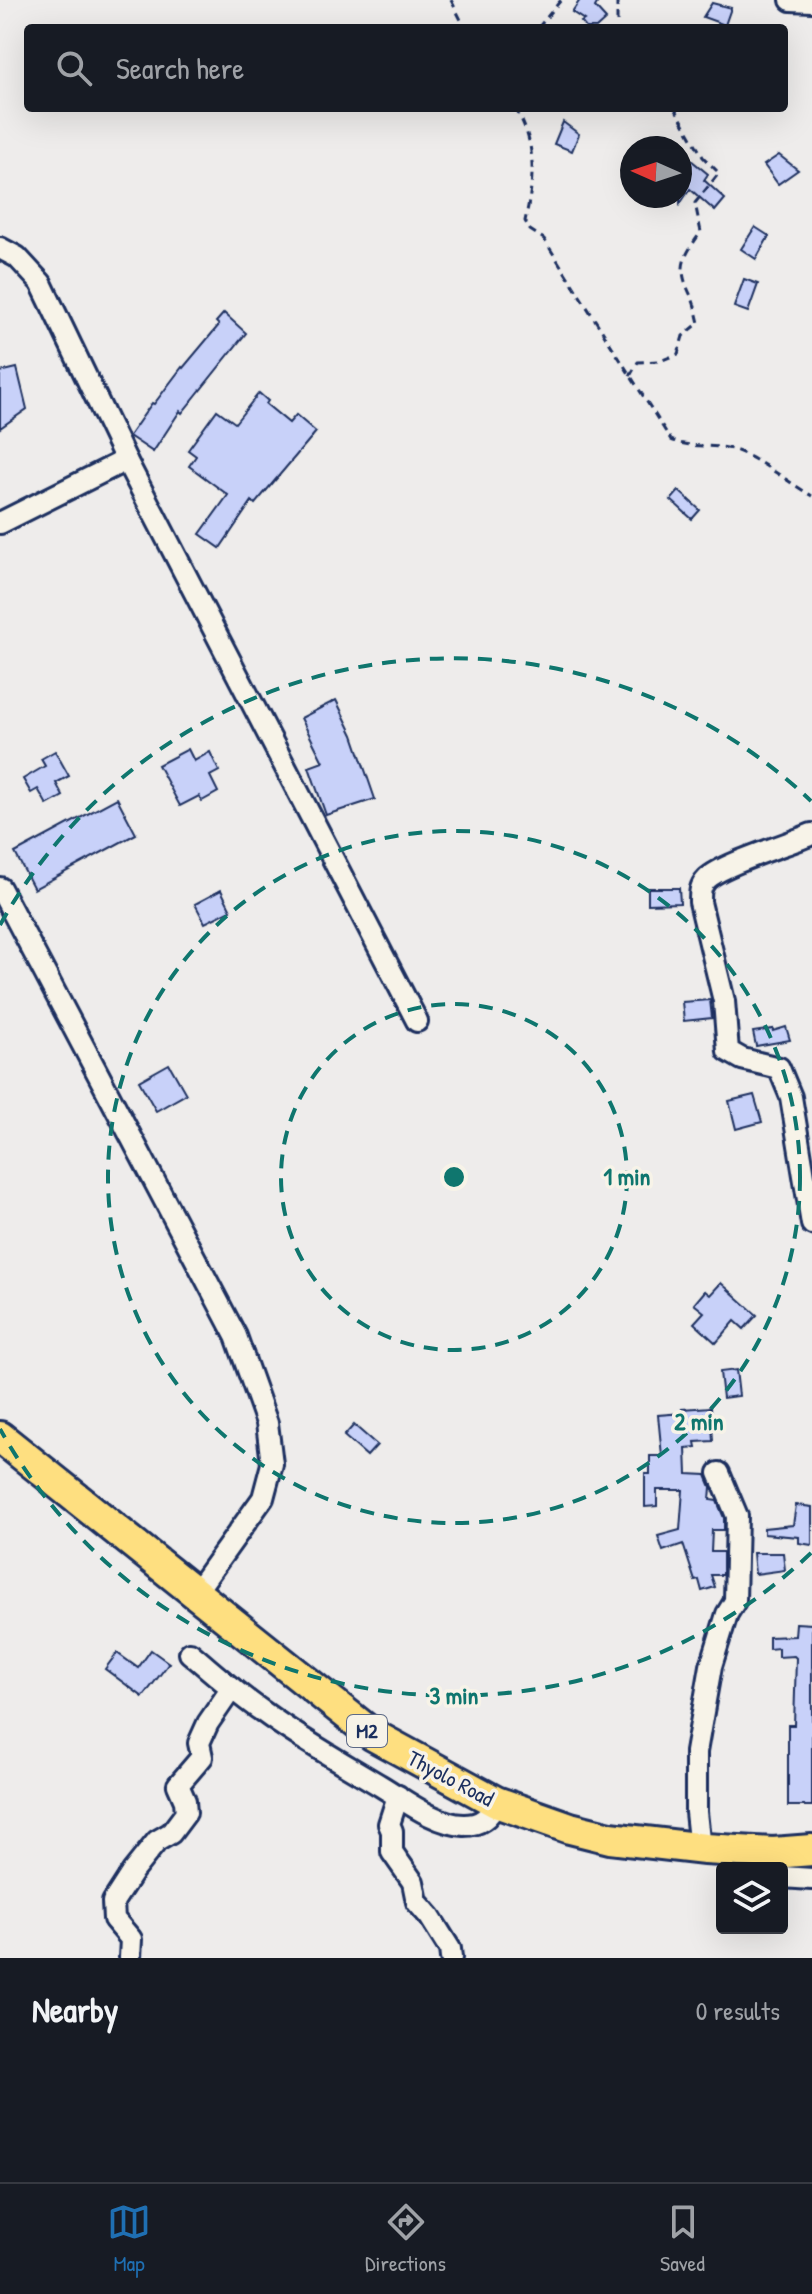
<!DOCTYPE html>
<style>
body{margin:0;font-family:"Patrick Hand",sans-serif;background:#242831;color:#f1f3f6}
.controls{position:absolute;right:24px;bottom:24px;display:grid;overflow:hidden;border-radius:8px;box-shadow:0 8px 32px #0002}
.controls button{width:72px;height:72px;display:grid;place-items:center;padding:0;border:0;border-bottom:2px solid #363941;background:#171b24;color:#f1f3f6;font:40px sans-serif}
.compass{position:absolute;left:620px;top:136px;width:72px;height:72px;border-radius:50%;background:#171b24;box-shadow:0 8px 32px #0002;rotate:273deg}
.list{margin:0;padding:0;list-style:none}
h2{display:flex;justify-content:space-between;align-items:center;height:104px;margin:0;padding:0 32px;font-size:34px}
h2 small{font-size:26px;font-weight:400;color:#9ea1a6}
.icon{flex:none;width:44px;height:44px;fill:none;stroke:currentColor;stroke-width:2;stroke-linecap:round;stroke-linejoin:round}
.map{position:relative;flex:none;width:812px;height:1958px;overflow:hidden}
.search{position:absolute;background:#171b24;box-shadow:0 8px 32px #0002;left:24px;right:24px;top:24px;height:88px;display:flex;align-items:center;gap:20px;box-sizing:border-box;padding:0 28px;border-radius:8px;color:#9ea1a6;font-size:30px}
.sheet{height:224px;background:#171b24}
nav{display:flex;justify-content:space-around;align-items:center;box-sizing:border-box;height:112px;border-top:2px solid #363941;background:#171b24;font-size:22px;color:#9ea1a6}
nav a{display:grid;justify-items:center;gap:4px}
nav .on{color:#1f6fb2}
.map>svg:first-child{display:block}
.building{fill:#c8d1f9;stroke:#1b2f5e;stroke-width:2}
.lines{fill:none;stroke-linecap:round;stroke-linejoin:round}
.minor-casing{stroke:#1b2f5e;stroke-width:26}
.highway-casing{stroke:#1b2f5e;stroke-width:36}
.path{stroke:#1b2f5e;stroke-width:3;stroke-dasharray:8 6;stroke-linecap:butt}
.minor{stroke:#f7f3e8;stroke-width:20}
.highway{stroke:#fedf80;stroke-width:30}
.ring{fill:none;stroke:#0f766e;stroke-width:4;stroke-dasharray:14 10}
.labels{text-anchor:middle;stroke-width:7;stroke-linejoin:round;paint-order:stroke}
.shield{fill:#f7f3e8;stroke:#5d6a87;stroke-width:2}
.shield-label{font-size:20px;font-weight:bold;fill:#1b2f5e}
.street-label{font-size:22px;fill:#1b2f5e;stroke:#f7f3e8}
.centre{fill:#0f766e;stroke:#f7f3e8;stroke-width:4}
.ring-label{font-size:24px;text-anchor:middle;font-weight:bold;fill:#0f766e;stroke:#f7f3e8;stroke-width:7;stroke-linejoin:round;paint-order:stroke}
</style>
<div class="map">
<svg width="812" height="1958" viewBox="0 0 812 1958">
<rect width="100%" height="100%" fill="#eeeceb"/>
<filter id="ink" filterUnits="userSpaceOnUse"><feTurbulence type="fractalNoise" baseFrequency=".0125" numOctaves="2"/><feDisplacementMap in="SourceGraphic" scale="16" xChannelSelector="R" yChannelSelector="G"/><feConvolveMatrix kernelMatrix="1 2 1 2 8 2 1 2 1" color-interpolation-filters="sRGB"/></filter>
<g filter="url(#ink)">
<!-- building -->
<g class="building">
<path d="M 580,0 L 599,0 L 595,7 L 606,19 L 596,28 L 586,28 L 581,22 L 584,20 L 572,12 Z"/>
<path d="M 712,3 L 731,8 L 725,25 L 703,17 Z"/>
<path d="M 563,122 L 579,134 L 572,151 L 554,144 Z"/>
<path d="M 680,151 L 708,174 L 704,180 L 725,199 L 715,211 L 690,189 L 680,204 Z"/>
<path d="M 779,155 L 798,170 L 778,184 L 764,165 Z"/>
<path d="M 755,227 L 769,236 L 756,259 L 741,249 Z"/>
<path d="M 744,279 L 758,284 L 748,312 L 734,307 Z"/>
<path d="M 224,313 L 246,333 L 182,413 L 180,411 L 153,452 L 129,436 L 152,403 L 154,404 L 182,367 L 183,368 L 219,325 L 216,322 Z"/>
<path d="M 17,368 L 27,409 L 0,428 L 0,372 Z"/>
<path d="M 259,393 L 268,401 L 266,404 L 289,423 L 296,415 L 316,432 L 255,504 L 252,501 L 220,548 L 200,534 L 228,495 L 189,466 L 196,456 L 188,450 L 217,410 L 235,423 Z"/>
<path d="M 679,491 L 700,510 L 692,519 L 671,500 Z"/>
<path d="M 336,700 L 353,735 L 375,799 L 326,815 L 309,767 L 323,762 L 301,718 Z"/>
<path d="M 188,749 L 194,761 L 210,752 L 219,771 L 210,776 L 218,792 L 202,801 L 199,796 L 180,806 L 158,765 Z"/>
<path d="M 55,751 L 69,776 L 56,783 L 63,796 L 47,805 L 38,789 L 31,793 L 23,779 L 45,766 L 41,759 Z"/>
<path d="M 117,798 L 136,834 L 34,889 L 15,853 Z"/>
<path d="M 648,888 L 679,888 L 680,903 L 648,904 Z"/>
<path d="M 221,890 L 231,910 L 205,923 L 195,904 Z"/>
<path d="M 710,1000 L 712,1018 L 684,1021 L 682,1002 Z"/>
<path d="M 786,1027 L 790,1040 L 756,1046 L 753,1032 L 773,1029 L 773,1031 Z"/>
<path d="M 169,1064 L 186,1094 L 156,1111 L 139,1081 Z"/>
<path d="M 754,1095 L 762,1122 L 736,1129 L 729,1101 Z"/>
<path d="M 721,1283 L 757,1315 L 744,1329 L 735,1321 L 716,1343 L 694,1323 L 704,1312 L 694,1304 L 705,1291 L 710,1295 Z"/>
<path d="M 736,1370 L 739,1396 L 723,1398 L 720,1372 Z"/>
<path d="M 711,1407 L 713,1441 L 695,1442 L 696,1447 L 686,1448 L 687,1474 L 706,1475 L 711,1487 L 710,1500 L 717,1501 L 724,1518 L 724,1530 L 712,1530 L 711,1552 L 723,1552 L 723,1575 L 711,1575 L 715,1587 L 702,1591 L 699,1580 L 695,1581 L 683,1544 L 663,1551 L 658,1536 L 680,1530 L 683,1490 L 657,1490 L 657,1506 L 645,1507 L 645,1474 L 650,1474 L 650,1456 L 662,1456 L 658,1415 L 683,1413 L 682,1409 Z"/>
<path d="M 354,1425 L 377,1445 L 367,1456 L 344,1436 Z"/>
<path d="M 796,1505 L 812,1507 L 812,1545 L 799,1543 L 799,1537 L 764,1534 L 764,1528 L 793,1525 Z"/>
<path d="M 753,1553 L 783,1553 L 785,1570 L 755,1574 Z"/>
<path d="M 796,1623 L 812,1624 L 812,1806 L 788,1806 L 788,1725 L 794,1725 L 796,1658 L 794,1656 L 778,1657 L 778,1648 L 769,1649 L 769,1637 L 795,1636 Z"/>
<path d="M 151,1650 L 169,1663 L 143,1697 L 105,1669 L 117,1653 L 138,1668 Z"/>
</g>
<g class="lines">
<!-- minor casing -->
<g class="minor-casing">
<g id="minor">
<path d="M 791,0 L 812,1"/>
<path d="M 0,248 L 17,257 L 41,283 L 126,460 L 417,1021"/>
<path d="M 0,523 L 126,460"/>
<path d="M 812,834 C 789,844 722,864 707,879 C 700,886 700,892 700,902 L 724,1001 L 728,1051 L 742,1059 L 779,1068 L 791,1097 L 812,1224"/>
<path d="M 0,888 L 236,1336 L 267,1423 L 272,1464 L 263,1498 L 195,1593"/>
<path d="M 190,1653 C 214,1673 237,1694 262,1711 C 300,1739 341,1762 381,1786 C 406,1801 435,1824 464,1825 C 481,1825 490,1817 496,1802"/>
<path d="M 398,1796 L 389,1824 L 392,1831 L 392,1852 L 413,1882 L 417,1902 L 430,1917 L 450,1949 L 451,1958"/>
<path d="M 700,1849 L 696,1812 L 696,1752 L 711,1666 L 727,1614 L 735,1601 L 737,1516 L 719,1473"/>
<path d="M 782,1877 L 812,1879"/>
<path d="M 130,1958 L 131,1939 L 114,1919 L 113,1902 L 133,1871 L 157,1841 L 171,1833 L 186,1813 L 185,1801 L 178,1785 L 202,1757 L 199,1743 L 208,1723 L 232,1688"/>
</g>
</g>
<!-- highway casing -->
<g class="highway-casing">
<path id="highway" d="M 0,1437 L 373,1735 L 496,1802 L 570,1828 L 610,1838 L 705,1849 L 773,1853 L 812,1850"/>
</g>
<!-- path -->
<g class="path">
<path d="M 451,0 L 465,28"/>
<path d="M 617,0 L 617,28"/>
<path d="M 538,28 L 561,0"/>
<path d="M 515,108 C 538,145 534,180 525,221 L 530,230 L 544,239 L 671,440 C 693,450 717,442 740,452 C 763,462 790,483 812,496"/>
<path d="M 630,376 L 638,362 L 660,361 L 678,354 L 683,336 L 699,323 C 697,315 695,305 692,298 C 677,268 681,260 701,232 L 695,203 L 719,173 L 703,157 L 675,108"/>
</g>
<!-- minor -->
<use href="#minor" class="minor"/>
<!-- highway -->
<use href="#highway" class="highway"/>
</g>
</g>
<!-- distance rings -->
<g class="ring">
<circle cx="454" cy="1177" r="173"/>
<circle cx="454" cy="1177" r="346"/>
<path d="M811 1553A519 519 0 0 1 0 1429M0 925A519 519 0 0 1 811 801"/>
</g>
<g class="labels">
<!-- shield labels -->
<rect class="shield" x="347" y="1715" width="40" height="32" rx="6"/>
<g class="shield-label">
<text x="367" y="1738">M2</text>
</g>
<!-- street labels -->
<g class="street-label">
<text transform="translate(451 1778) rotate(28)" y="8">Thyolo Road</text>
</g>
</g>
<circle cx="454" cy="1177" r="12" class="centre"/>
<g class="ring-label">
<text x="627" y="1185">1 min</text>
<text x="699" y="1430">2 min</text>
<text x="454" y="1704">3 min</text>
</g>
</svg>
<div class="controls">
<button><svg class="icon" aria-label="layers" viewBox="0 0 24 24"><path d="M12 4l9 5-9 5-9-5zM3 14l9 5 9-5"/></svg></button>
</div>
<svg class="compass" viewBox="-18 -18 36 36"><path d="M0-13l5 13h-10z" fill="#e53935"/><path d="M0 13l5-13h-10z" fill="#9ea1a6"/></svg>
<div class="search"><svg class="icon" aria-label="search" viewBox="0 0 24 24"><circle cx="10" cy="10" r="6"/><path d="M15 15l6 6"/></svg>Search here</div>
</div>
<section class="sheet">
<h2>Nearby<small>0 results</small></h2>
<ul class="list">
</ul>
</section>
<nav>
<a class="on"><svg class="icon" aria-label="map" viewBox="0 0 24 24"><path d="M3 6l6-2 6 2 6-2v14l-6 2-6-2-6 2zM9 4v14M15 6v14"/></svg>Map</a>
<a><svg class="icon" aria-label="directions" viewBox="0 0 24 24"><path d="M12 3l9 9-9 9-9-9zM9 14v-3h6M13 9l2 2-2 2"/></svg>Directions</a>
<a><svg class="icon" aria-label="saved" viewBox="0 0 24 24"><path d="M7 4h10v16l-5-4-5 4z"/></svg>Saved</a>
</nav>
